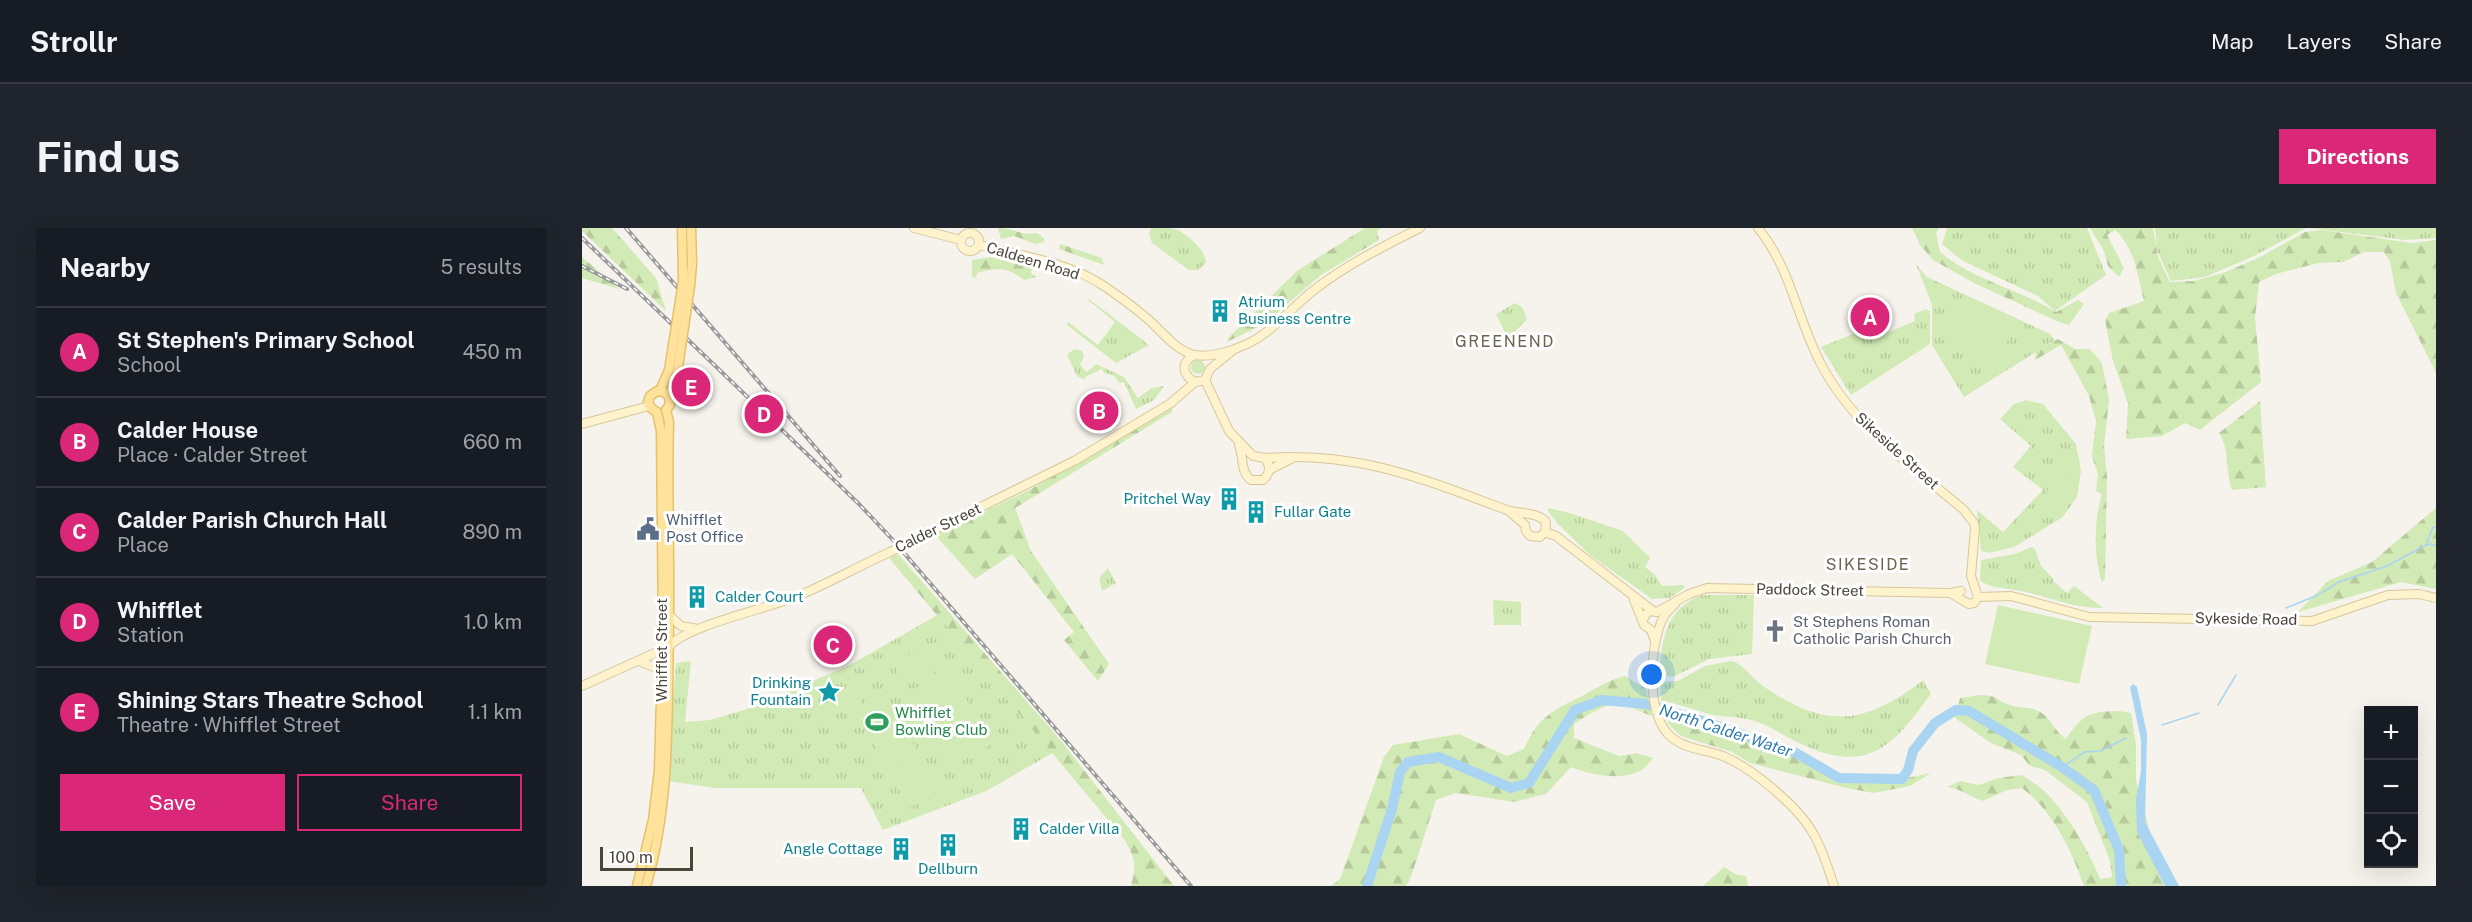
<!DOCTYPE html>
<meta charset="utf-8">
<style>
body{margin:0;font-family:"Public Sans",sans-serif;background:#20242c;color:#f1f3f6}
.controls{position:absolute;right:18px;bottom:18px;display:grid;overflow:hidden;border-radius:0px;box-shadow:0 6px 24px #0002}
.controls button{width:54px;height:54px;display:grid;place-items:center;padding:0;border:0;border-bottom:2px solid #363941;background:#171b24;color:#f1f3f6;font:30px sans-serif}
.scale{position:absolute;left:18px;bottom:15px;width:93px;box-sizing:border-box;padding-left:6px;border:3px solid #4b4439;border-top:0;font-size:16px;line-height:21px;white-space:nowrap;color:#4b4439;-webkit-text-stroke:4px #fff;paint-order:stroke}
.you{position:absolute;left:1070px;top:447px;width:21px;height:21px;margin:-15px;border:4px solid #fff;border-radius:50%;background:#1a73e8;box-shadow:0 0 0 9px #1a73e833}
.badge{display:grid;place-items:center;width:39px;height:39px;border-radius:50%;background:#db2777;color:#fff;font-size:20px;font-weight:700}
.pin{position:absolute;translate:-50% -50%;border:3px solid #fff;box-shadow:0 2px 6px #0006}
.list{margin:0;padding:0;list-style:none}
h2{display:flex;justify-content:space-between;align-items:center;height:78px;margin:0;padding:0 24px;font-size:26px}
h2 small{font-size:20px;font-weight:400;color:#9ea1a6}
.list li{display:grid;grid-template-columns:39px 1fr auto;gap:18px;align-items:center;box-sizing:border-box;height:90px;padding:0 24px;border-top:2px solid #363941}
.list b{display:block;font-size:22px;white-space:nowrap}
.list p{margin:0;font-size:20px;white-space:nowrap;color:#9ea1a6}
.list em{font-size:20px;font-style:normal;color:#9ea1a6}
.actions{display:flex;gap:12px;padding:18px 24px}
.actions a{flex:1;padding:14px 0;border:2px solid #db2777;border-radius:0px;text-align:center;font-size:21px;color:#db2777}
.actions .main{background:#db2777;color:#fff}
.icon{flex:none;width:33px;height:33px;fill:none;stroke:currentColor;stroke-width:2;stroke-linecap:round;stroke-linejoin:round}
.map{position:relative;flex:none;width:1854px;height:658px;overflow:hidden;border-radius:0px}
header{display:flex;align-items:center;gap:36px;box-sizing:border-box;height:84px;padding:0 30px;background:#171b24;border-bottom:2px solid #363941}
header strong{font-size:28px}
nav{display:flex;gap:33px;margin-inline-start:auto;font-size:21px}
.intro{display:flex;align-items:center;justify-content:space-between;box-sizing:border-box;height:144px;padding:0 36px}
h1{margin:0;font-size:42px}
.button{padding:15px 27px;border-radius:0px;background:#db2777;color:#fff;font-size:21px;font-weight:700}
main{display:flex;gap:36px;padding:0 36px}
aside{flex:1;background:#171b24;border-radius:0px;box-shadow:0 6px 24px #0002}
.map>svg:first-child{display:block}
.grass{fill:url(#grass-tufts)}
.forest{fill:url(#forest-firs)}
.garden{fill:#d2eab5}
.water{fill:#a9d4f2}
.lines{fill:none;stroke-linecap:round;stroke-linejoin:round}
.stream{stroke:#a9d4f2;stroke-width:1.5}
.river{stroke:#a9d4f2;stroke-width:10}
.secondary-casing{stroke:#d6c79b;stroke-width:10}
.primary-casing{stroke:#e6c16a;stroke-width:11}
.secondary{stroke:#fff3cd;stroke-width:8}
.primary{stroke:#ffe39c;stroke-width:8}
.rail-casing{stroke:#9a9a9a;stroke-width:4}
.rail{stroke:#fff;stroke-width:1.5;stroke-dasharray:4.5;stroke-linecap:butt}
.secondary-bridge-casing{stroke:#d6c79b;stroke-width:10;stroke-linecap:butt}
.primary-bridge-casing{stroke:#e6c16a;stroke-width:11;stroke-linecap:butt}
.secondary-bridge{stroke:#fff3cd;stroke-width:8}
.primary-bridge{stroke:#ffe39c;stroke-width:8}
.labels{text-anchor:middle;stroke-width:6;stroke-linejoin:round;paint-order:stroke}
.street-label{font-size:15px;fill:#4b4439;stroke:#fff}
.culture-label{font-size:15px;fill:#0d838f;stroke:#fff;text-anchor:start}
.service-label{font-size:15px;fill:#4e5e75;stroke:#fff;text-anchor:start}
.worship-label{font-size:15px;fill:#5b616d;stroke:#fff;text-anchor:start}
.leisure-label{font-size:15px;fill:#27864d;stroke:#fff;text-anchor:start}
.neighbourhood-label{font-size:16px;letter-spacing:1.5px;fill:#6e6250;stroke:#fff}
.water-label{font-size:16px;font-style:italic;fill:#2e7ab2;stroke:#fff}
</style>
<header>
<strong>Strollr</strong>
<nav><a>Map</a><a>Layers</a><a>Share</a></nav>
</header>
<div class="intro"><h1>Find us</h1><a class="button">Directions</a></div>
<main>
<aside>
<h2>Nearby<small>5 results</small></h2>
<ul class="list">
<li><span class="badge">A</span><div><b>St Stephen's Primary School</b><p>School</p></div><em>450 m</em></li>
<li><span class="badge">B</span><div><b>Calder House</b><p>Place · Calder Street</p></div><em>660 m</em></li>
<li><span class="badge">C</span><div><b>Calder Parish Church Hall</b><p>Place</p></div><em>890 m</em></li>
<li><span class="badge">D</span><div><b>Whifflet</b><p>Station</p></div><em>1.0 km</em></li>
<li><span class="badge">E</span><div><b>Shining Stars Theatre School</b><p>Theatre · Whifflet Street</p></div><em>1.1 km</em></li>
</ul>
<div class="actions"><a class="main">Save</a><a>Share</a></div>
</aside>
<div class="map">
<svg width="1854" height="658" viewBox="0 0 1854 658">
<defs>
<pattern id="grass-tufts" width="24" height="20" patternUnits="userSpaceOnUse" patternTransform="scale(1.5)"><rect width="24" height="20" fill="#d2eab5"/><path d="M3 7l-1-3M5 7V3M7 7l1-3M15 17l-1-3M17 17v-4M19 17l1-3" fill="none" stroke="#b6ca9c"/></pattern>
<pattern id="forest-firs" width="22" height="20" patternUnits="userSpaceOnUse" patternTransform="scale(1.5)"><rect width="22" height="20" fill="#d2eab5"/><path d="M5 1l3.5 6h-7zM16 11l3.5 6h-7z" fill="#b6ca9c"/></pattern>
</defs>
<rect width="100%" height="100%" fill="#f6f3ec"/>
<!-- grass -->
<g class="grass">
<path d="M 569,0 C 575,0 582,0 589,0 C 602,2 624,22 624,35 L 616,42 L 607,42 L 570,15 L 567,5 Z"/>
<path d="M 1365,0 L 1505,0 L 1524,47 L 1473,83 L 1456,68 L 1381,33 L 1360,16 Z"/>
<path d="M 1573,0 L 1724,0 L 1672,28 L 1623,49 L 1589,53 L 1575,22 Z"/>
<path d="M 1727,0 L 1854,0 L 1854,10 L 1823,12 Z"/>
<path d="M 1334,36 L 1345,49 L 1468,106 L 1473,112 L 1382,169 L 1350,117 L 1350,77 Z"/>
<path d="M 507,71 L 567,117 L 534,135 L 485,97 L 486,94 L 516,117 L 533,94 L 506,72 Z"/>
<path d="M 933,75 L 940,79 L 945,91 L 926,111 L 914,86 Z"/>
<path d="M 1344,81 L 1348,83 L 1348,116 L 1269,167 L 1239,119 L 1283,101 L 1289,103 L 1293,110 L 1333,93 L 1332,86 Z"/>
<path d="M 492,121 L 500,123 L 502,128 L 498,137 L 505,144 L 514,136 L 542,149 L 556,170 L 570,160 L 582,158 L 572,172 L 554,181 L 542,154 L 537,155 L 532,148 L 522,145 L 520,141 L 503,149 L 503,152 L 495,148 L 485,127 Z"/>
<circle cx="616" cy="139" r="7"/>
<path d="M 99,161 L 110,164 L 110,169 L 114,171 L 113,174 L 96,175 Z"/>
<path d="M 1444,172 L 1461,176 L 1494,216 L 1499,243 L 1495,269 L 1481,289 L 1432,319 L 1407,325 L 1399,323 L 1395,282 L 1421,304 L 1461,262 L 1431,239 L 1449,218 L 1418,191 L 1432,176 Z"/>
<path d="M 967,280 L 988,285 L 1041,303 L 1068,330 L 1063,339 L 1073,347 L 1080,358 L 1101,357 L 1103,359 L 1088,370 L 1070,371 L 1008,327 L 976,296 L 965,282 Z"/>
<path d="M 1449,319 L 1453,321 L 1459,338 L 1472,351 L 1472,354 L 1485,365 L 1492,358 L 1521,380 C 1491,381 1463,367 1434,362 C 1422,360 1407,360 1398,352 L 1399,332 L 1433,326 Z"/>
<path d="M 526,340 L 534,355 L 520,363 C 517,347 515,353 526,340 Z"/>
<path d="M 1121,367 L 1172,367 L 1170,426 L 1127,431 L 1093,448 L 1078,449 C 1078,415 1084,378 1121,367 Z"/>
<path d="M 911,372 L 939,374 L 939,397 L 912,397 Z"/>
<path d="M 357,386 L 474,523 L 404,563 L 301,602 L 279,560 L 134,560 L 85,553 L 94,435 L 109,433 L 103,494 L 128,492 L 202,470 L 201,466 L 270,436 Z"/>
<path d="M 1149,433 C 1161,435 1170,451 1181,458 C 1243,501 1282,498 1341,452 L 1349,466 C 1313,514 1290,546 1226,519 C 1210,512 1196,503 1181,496 C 1164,488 1145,490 1127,486 C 1111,481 1096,476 1079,473 L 1078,454 L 1096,453 L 1123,438 Z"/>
</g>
<!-- forest -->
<g class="forest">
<path d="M 0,0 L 30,0 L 74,50 L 84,83 L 0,3 Z"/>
<path d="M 416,0 C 430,0 440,8 455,5 L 462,10 L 462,14 L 453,16 L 432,8 L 419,11 Z"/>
<path d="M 783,0 L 800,0 L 795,3 L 797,12 L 739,47 L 682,96 L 645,114 L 646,110 L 716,42 Z"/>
<path d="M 1330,0 L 1357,0 L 1354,5 L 1358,24 C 1391,52 1437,61 1474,84 L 1496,72 L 1502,76 L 1487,97 L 1477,94 L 1394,56 L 1351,32 L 1338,17 Z"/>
<path d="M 1508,0 L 1571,0 L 1576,29 L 1588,54 L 1612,53 L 1644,44 L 1678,29 L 1723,4 L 1739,2 L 1830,15 L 1854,12 L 1854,145 L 1814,65 L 1808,34 L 1802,24 L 1782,24 L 1761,34 L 1736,35 L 1694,46 L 1677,54 L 1673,90 L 1679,154 L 1618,202 L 1603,195 L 1580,208 L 1544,211 L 1546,175 L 1531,133 L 1523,92 L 1527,85 L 1562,73 C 1556,48 1553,20 1533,2 L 1525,7 L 1542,40 L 1537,49 L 1526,38 L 1522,23 Z"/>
<path d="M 478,16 L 520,30 L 522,37 L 477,21 Z"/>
<path d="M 0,29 L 37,61 L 0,50 Z"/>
<path d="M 409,29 L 450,40 L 449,45 L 454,49 L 442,52 C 424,38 416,40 395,45 L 394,50 L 390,49 L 390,32 Z"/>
<path d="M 1476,111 L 1493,121 L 1508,121 L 1520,135 L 1527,172 L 1522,218 L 1525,248 L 1523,351 L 1520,354 C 1511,328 1512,292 1520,266 L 1514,263 L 1516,246 L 1510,228 L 1514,193 L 1507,168 L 1479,117 L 1453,132 L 1454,123 Z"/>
<path d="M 1678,173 L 1684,259 L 1650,262 C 1643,244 1648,221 1637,205 Z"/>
<path d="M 590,179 L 590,184 L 433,280 L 449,323 L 527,436 L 516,453 L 482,412 L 492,404 L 430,326 L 393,351 L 353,307 L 449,261 Z"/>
<path d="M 1854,280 L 1854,361 L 1819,354 L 1716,384 L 1746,353 L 1790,334 Z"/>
<path d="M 316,326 L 480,514 L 592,658 L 549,658 C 555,636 553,630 542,611 L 307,330 Z"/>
<path d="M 1043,448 L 1064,461 L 1070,488 C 1060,485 1051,479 1042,477 C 1025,473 1006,487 992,496 L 992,510 L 1037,528 L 1054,525 L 1071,530 C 1068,533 1065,538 1061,541 C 1043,554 1008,547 989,539 L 964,566 L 932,574 L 874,565 L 854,572 L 829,649 L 824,658 L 749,658 L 758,651 L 802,529 L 811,517 L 877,506 L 925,528 L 942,521 C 956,489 970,483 1000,468 C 1015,460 1026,452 1043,448 Z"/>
<path d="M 1399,467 C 1418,468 1412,471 1425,476 C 1436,481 1448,478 1458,484 C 1468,489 1473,504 1484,511 C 1489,503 1498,491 1507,487 C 1515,483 1540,482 1549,485 L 1554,517 L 1554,552 L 1582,658 L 1502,658 C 1489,621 1471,584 1440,560 L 1425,562 L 1401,573 C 1388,569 1380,561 1365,559 L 1378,553 L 1397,557 L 1416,550 L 1440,547 C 1449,553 1459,559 1466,567 C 1487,589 1507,623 1518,651 L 1530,649 L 1528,633 L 1505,574 L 1463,542 L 1448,538 L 1439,527 L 1409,515 L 1373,490 L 1378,470 Z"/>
<path d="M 1086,488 L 1123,504 L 1153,509 L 1206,524 L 1246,548 L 1310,553 L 1349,545 L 1328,558 L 1292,565 L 1264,560 L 1168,535 L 1150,524 L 1099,508 L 1086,496 Z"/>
<path d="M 1142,639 L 1155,647 L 1164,648 L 1166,658 L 1121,658 Z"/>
</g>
<!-- garden -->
<g class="garden">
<path d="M 1379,70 L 1434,94 L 1415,135 L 1360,111 Z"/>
<path d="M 1470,242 L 1493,247 L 1485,283 L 1462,278 Z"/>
<path d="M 1416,377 L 1510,398 L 1497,456 L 1403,436 Z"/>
<path d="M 354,414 L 365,438 L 323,458 L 311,435 Z"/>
<path d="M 367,441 L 410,516 L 364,542 L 321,467 Z"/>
<path d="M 284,450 L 294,469 L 287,472 L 285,467 L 278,470 L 281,477 L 272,482 L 262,462 Z"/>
<path d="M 319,493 L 336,524 L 306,541 L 288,511 Z"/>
<path d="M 340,531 L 358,562 L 327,580 L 309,547 Z"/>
</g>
<!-- water -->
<path class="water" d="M 1551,456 L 1555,459 L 1565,506 L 1563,594 L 1597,658 L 1583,658 L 1555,604 L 1554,572 L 1559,543 L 1559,512 L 1548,459 Z"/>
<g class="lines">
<!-- stream -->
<g class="stream">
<path d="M 1844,317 L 1849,316 L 1854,318"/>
<path d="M 1704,380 L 1736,367 L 1757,354 L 1805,338 L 1844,317 L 1851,299 L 1854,300"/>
<path d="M 1636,477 L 1654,447"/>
<path d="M 1580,497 L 1617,485"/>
<path d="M 1480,539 L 1503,524 L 1518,523 L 1544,510"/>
</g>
<!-- river -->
<path class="river" d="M 785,658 L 810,581 L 818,544 L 826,534 L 857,529 L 929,560 L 947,555 L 993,482 L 1020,472 L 1064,476 L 1127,495 L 1214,525 L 1257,550 L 1320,551 L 1326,542 L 1331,523 L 1353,495 L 1374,482 L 1387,483 L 1480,539 L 1512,562 L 1537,622 L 1539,658"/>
<!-- secondary casing -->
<g class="secondary-casing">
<g id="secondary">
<path d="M 332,0 L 379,12"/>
<path d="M 1176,0 C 1209,40 1215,91 1239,136 C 1271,198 1330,238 1382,282 L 1392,295 L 1393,300 L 1389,348 L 1396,369 L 1392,375 L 1387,376 L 1368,365"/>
<circle cx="388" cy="14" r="9"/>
<path d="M 397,17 C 437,27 486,34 522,58 C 538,69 555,81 569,94 C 582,106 594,122 612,127 C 628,130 650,123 665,116 C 691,104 710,79 732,62 C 764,37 802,18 838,0"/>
<path d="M 613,127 C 598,134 600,147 613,154"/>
<path d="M 623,152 L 647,203 L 671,228 L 683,230 C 777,223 840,251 925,282 C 937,286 956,284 964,294 L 963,304 L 958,309 L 948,308 L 944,303 L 943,297 L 927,283"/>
<path d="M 0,196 L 67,178"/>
<path d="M 657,217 C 662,229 658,244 669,252 L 681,252 C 688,246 689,238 683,230"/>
<path d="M 687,242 L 709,231"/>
<path d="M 963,304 L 974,308 L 1071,383"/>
<path d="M 328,314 L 494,232 L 589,175 L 613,154 L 623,152 L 628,141 L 650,123"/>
<path d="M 1396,369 L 1429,368 L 1507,389 L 1730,393 L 1806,367 L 1837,366 L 1854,370"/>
<path d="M 1052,372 L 1062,397 L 1069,402 L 1073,413"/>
<path d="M 1093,376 C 1089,380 1083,385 1081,390 C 1068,418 1064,479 1085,505 C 1100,522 1124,521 1143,529 C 1171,541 1218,580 1232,607 C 1241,622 1246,641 1252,658"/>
<path d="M 88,388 L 99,398 L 116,401"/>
<path d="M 1061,393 L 1063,387 L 1068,383 L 1075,384 L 1107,366 L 1125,360 L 1368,365 L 1379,363"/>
<path d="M 88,418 C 104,398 187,380 216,368 C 247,355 277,338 308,324"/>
<path d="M 57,433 L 74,440 L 80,448"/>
<path d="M 0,458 L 86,419"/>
</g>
</g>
<!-- primary casing -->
<g class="primary-casing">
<g id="primary">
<path d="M 100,0 L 101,54"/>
<path d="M 108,58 L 110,36 L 109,0"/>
<path d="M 78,163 L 87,142"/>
<path d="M 55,658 L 71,592 L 77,542 L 81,403 L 79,203 L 75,184 L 70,181 L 66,174 L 68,168 L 75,163 L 82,164 L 87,168"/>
<path d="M 64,658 C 89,574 85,486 87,400 C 88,331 85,262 87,194 L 84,182 L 88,177 L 87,168 L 95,146"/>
</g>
</g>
<!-- secondary -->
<use href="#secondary" class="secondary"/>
<!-- primary -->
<use href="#primary" class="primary"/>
<!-- rail casing -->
<g class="rail-casing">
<g id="rail">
<path d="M 44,0 L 258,248"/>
<path d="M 0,10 L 277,276 L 310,311 L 609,658"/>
<path d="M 0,38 L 45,61"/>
</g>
</g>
<!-- rail -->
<use href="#rail" class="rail"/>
<!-- secondary-bridge casing -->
<g class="secondary-bridge-casing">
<path id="secondary-bridge" d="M 308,324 L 328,314"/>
</g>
<!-- primary-bridge casing -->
<g class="primary-bridge-casing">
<g id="primary-bridge">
<path d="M 87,142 L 101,54"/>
<path d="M 95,146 L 108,58"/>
</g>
</g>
<!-- secondary-bridge -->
<use href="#secondary-bridge" class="secondary-bridge"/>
<!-- primary-bridge -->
<use href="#primary-bridge" class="primary-bridge"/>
</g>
<!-- icons -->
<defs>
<g id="building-bare" transform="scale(1.8)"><path d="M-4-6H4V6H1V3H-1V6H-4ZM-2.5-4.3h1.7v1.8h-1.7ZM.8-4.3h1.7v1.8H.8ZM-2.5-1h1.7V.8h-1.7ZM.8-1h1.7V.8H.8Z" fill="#0f9aa8" stroke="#fff" stroke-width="2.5" paint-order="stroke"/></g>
<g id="civic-bare" transform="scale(1.8)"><path d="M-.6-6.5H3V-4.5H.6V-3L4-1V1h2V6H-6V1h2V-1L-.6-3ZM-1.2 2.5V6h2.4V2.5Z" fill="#5c6f8a" stroke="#fff" stroke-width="2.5" paint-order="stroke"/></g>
<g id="church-bare" transform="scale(1.8)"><path d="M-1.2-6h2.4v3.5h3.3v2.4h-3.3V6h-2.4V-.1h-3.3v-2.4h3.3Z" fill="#6b7280" stroke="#fff" stroke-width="2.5" paint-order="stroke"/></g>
<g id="sight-bare" transform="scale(1.8)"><path d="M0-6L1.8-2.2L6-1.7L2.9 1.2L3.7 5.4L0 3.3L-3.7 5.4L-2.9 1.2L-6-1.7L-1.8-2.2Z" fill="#0f9aa8" stroke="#fff" stroke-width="2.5" paint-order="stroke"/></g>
<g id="stadium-bare" transform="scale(1.8)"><path d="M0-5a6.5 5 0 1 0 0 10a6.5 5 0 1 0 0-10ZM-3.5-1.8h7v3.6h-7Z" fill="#2e9e5b" stroke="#fff" stroke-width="2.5" paint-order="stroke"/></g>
</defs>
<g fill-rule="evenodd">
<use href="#building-bare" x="638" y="83"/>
<use href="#building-bare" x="647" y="271"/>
<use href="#building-bare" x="674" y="284"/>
<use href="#civic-bare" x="66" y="301"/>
<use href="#building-bare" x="115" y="369"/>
<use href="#church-bare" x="1193" y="403"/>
<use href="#sight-bare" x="247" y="464"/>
<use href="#stadium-bare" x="295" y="494"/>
<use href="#building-bare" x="439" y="601"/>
<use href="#building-bare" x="366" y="617"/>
<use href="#building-bare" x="319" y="621"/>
</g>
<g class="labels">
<!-- street labels -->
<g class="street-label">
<text transform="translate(451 33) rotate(17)" y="5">Caldeen Road</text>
<text transform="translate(1315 223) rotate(42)" y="5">Sikeside Street</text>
<text transform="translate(356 300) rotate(-26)" y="5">Calder Street</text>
<text transform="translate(1228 362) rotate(1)" y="5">Paddock Street</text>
<text transform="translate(1664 391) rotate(1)" y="5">Sykeside Road</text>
<text transform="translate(80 422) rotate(-90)" y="5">Whifflet Street</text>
</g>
<!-- culture labels -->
<g class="culture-label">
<text x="656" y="79">Atrium<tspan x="656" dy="17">Business Centre</tspan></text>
<text x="629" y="276" text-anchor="end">Pritchel Way</text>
<text x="692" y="289">Fullar Gate</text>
<text x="133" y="374">Calder Court</text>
<text x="229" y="460" text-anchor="end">Drinking<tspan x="229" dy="17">Fountain</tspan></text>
<text x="457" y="606">Calder Villa</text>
<text x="301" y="626" text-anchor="end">Angle Cottage</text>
<text x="366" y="646" text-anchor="middle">Dellburn</text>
</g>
<!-- service labels -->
<g class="service-label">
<text x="84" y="297">Whifflet<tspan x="84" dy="17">Post Office</tspan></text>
</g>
<!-- worship labels -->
<g class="worship-label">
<text x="1211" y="399">St Stephens Roman<tspan x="1211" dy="17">Catholic Parish Church</tspan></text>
</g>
<!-- leisure labels -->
<g class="leisure-label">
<text x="313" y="490">Whifflet<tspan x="313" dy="17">Bowling Club</tspan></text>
</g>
<!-- neighbourhood labels -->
<g class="neighbourhood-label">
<text x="923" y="119">GREENEND</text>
<text x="1286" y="342">SIKESIDE</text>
</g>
<!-- water labels -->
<g class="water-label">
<text transform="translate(1144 502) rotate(18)" y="6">North Calder Water</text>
</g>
</g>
</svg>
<div class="controls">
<button>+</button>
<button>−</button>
<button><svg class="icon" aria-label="locate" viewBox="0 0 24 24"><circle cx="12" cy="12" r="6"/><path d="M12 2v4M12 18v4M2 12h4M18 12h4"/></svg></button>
</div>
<div class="scale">100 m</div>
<div class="you"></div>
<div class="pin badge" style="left:1288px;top:89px">A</div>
<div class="pin badge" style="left:517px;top:183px">B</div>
<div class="pin badge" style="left:251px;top:417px">C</div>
<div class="pin badge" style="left:182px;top:186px">D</div>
<div class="pin badge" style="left:109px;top:159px">E</div>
</div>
</main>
